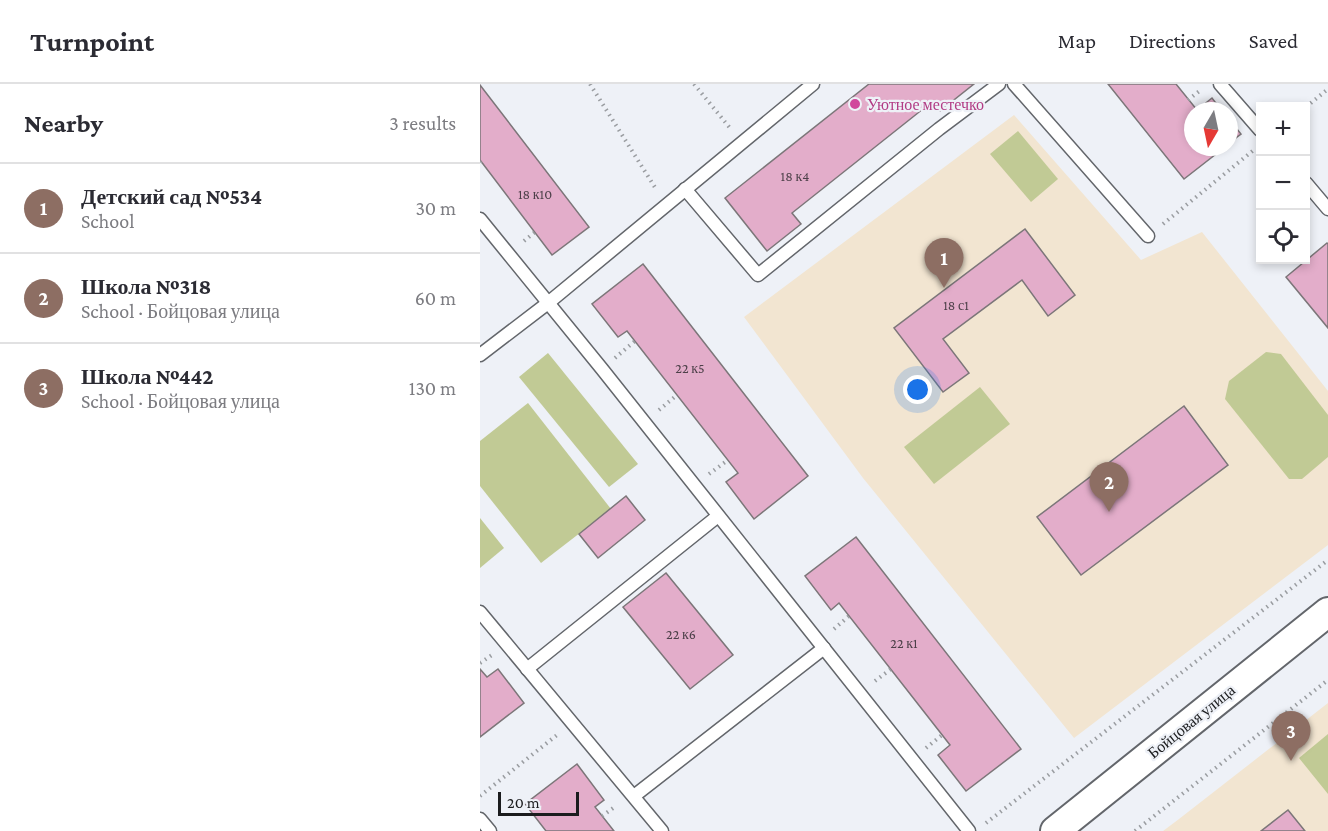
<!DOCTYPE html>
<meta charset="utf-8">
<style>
body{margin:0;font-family:"Crimson Pro",serif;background:#f7f7f7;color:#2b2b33}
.controls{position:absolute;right:18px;top:18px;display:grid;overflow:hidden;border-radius:0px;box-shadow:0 3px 9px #0003}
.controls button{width:54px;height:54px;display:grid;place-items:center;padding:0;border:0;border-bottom:2px solid #e1e1e2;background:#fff;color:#2b2b33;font:30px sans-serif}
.compass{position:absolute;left:704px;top:18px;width:54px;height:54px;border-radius:50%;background:#fff;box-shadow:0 3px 9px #0003;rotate:189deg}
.scale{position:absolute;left:18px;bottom:15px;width:81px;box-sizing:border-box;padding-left:6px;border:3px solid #1b1c1e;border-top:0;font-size:16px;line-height:21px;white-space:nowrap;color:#1b1c1e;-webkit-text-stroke:4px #eef1f7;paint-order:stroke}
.you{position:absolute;left:438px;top:306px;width:21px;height:21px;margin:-15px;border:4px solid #fff;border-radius:50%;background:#1a73e8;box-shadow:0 0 0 9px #1a73e833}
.badge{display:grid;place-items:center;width:39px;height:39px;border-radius:50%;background:#b45309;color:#fff;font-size:20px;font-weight:700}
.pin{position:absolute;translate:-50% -50px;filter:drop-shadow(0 2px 3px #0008)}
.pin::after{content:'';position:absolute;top:32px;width:21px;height:18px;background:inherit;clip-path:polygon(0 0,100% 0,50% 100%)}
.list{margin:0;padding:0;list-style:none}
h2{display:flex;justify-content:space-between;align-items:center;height:78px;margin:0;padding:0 24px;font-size:26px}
h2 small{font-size:20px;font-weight:400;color:#7c7c81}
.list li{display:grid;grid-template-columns:39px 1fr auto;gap:18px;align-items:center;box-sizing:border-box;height:90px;padding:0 24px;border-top:2px solid #e1e1e2}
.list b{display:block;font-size:22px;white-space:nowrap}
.list p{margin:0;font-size:20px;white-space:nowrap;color:#7c7c81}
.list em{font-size:20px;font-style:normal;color:#7c7c81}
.icon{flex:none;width:33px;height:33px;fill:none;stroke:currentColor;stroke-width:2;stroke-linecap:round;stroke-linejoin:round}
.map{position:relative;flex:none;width:848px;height:747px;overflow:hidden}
header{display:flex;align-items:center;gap:36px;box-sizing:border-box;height:84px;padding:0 30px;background:#fff;border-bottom:2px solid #e1e1e2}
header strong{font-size:28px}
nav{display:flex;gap:33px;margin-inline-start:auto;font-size:21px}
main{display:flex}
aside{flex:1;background:#fff}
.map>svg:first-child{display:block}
.education{fill:#f2e5d1}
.green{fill:#c1ca95}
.building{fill:#e3adca;stroke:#7c7679;stroke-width:1.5}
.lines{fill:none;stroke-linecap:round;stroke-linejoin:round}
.service-casing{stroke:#63666b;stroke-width:15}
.tertiary-casing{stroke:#63666b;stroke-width:32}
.path{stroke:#9a9da1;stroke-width:4;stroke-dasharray:1.5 4.5;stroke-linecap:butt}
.service{stroke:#fff;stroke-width:12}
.tertiary{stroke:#fff;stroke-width:28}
.hotel-dot{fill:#d1479c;stroke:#eef1f7;stroke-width:2}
.labels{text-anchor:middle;stroke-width:4.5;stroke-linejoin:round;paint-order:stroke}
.number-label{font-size:14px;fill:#4d4049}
.hotel-label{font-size:16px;fill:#b23c85;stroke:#eef1f7;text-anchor:start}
.street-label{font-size:16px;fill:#1b1c1e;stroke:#eef1f7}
</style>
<header>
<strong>Turnpoint</strong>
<nav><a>Map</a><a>Directions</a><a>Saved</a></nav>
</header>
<main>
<aside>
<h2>Nearby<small>3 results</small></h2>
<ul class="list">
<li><span class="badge" style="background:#8d6e63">1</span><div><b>Детский сад №534</b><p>School</p></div><em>30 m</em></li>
<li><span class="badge" style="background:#8d6e63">2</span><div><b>Школа №318</b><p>School · Бойцовая улица</p></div><em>60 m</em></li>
<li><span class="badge" style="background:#8d6e63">3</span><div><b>Школа №442</b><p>School · Бойцовая улица</p></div><em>130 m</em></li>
</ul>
</aside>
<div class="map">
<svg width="848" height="747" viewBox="0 0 848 747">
<rect width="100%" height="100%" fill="#eef1f7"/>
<!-- education -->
<g class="education">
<path d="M 534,31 L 661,176 L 722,148 L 848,307 L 848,461 L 594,654 L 383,394 L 264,233 Z"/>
<path d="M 848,619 L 848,747 L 683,747 L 699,735 Z"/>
</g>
<!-- green -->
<g class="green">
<path d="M 538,47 L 578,95 L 551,118 L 510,70 Z"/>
<path d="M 786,268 L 801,270 L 848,331 L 848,373 L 822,395 L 809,395 L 745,315 L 749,297 Z"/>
<path d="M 68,269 L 158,380 L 129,403 L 39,293 Z"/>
<path d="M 500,303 L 530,340 L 454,400 L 424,363 Z"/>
<path d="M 48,319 L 131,425 L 61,479 L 0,402 L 0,357 Z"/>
<path d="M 0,434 L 24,464 L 0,484 Z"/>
<path d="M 848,650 L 848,710 L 819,674 Z"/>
</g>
<!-- building -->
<g class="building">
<path d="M 389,0 L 494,0 L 460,27 L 453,17 L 312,129 L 321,140 L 287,167 L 245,114 Z"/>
<path d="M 628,0 L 696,0 L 717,26 L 732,14 L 742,27 L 713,27 L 713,63 L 745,63 L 704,95 Z"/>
<path d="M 0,1 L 109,143 L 72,171 L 0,76 Z"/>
<path d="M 749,35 L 761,50 L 749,59 Z"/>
<path d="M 545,145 L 595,211 L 568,232 L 542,196 L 463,255 L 489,289 L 463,308 L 414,244 Z"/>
<path d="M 847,159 L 848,160 L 848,244 L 806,193 Z"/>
<path d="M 163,180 L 328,392 L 274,435 L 246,398 L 258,389 L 147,247 L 138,253 L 112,220 Z"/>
<path d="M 704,322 L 748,381 L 601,491 L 557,433 Z"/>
<path d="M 146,412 L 165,436 L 118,474 L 99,450 Z"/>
<path d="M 376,453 L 541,665 L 486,707 L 458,671 L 470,661 L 359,519 L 351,526 L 325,492 Z"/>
<path d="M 186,489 L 253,571 L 210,605 L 143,523 Z"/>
<path d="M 0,585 L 7,593 L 18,585 L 44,619 L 0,653 Z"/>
<path d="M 97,680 L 124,716 L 115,723 L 134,747 L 66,747 L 45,720 Z"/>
<path d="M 808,726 L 825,747 L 781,747 Z"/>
</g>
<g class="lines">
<!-- service casing -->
<g class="service-casing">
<g id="service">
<path d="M 534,0 L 668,152"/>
<path d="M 740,0 L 780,46"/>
<path d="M 826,99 L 848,125"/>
<path d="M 205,105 L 278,191 L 459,45 L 519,0"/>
<path d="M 0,135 L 122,285 L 489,747"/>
<path d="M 0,271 L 68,219 L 333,0"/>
<path d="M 0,528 L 182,747"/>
<path d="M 47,585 L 238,432"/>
<path d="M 154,712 L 344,564"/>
<path d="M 0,735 L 10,747"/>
</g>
</g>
<!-- tertiary casing -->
<g class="tertiary-casing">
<path id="tertiary" d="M 575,747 L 848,528"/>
</g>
<!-- path -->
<g class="path">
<path d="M 110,0 L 176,105"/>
<path d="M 214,0 L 250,44"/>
<path d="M 708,16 L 722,5"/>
<path d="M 826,23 L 848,5"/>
<path d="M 0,78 L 1,77"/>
<path d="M 683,140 L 775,65"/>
<path d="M 44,157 L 55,148"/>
<path d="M 135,274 L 155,257"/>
<path d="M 179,326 L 197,311"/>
<path d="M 229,390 L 248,376"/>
<path d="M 354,545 L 369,532"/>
<path d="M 0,579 L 12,571"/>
<path d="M 395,597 L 411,585"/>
<path d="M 446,664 L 462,651"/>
<path d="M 0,712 L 77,651"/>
<path d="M 122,732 L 136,722"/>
<path d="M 506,739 L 848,476"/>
<path d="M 655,747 L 848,596"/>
</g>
<!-- service -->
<use href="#service" class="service"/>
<!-- tertiary -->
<use href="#tertiary" class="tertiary"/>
</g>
<!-- markers -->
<circle class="hotel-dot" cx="375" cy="20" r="6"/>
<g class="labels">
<!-- number labels -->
<g class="number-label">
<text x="315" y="97">18 к4</text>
<text x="55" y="115">18 к10</text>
<text x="476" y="226">18 с1</text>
<text x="210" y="289">22 к5</text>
<text x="201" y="555">22 к6</text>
<text x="424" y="564">22 к1</text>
</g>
<!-- hotel labels -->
<g class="hotel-label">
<text x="387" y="26">Уютное местечко</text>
</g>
<!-- street labels -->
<g class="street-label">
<text transform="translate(711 637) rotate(-39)" y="6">Бойцовая улица</text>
</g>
</g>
</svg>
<div class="controls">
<button>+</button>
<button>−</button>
<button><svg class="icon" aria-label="locate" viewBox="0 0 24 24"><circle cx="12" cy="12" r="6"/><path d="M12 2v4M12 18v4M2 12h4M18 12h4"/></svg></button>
</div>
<svg class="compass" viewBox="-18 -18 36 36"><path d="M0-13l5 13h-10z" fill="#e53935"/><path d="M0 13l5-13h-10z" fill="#7c7c81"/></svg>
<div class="scale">20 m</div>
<div class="you"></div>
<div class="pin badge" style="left:464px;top:204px;background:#8d6e63">1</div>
<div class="pin badge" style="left:629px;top:428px;background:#8d6e63">2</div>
<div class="pin badge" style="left:811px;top:677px;background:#8d6e63">3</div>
</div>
</main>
